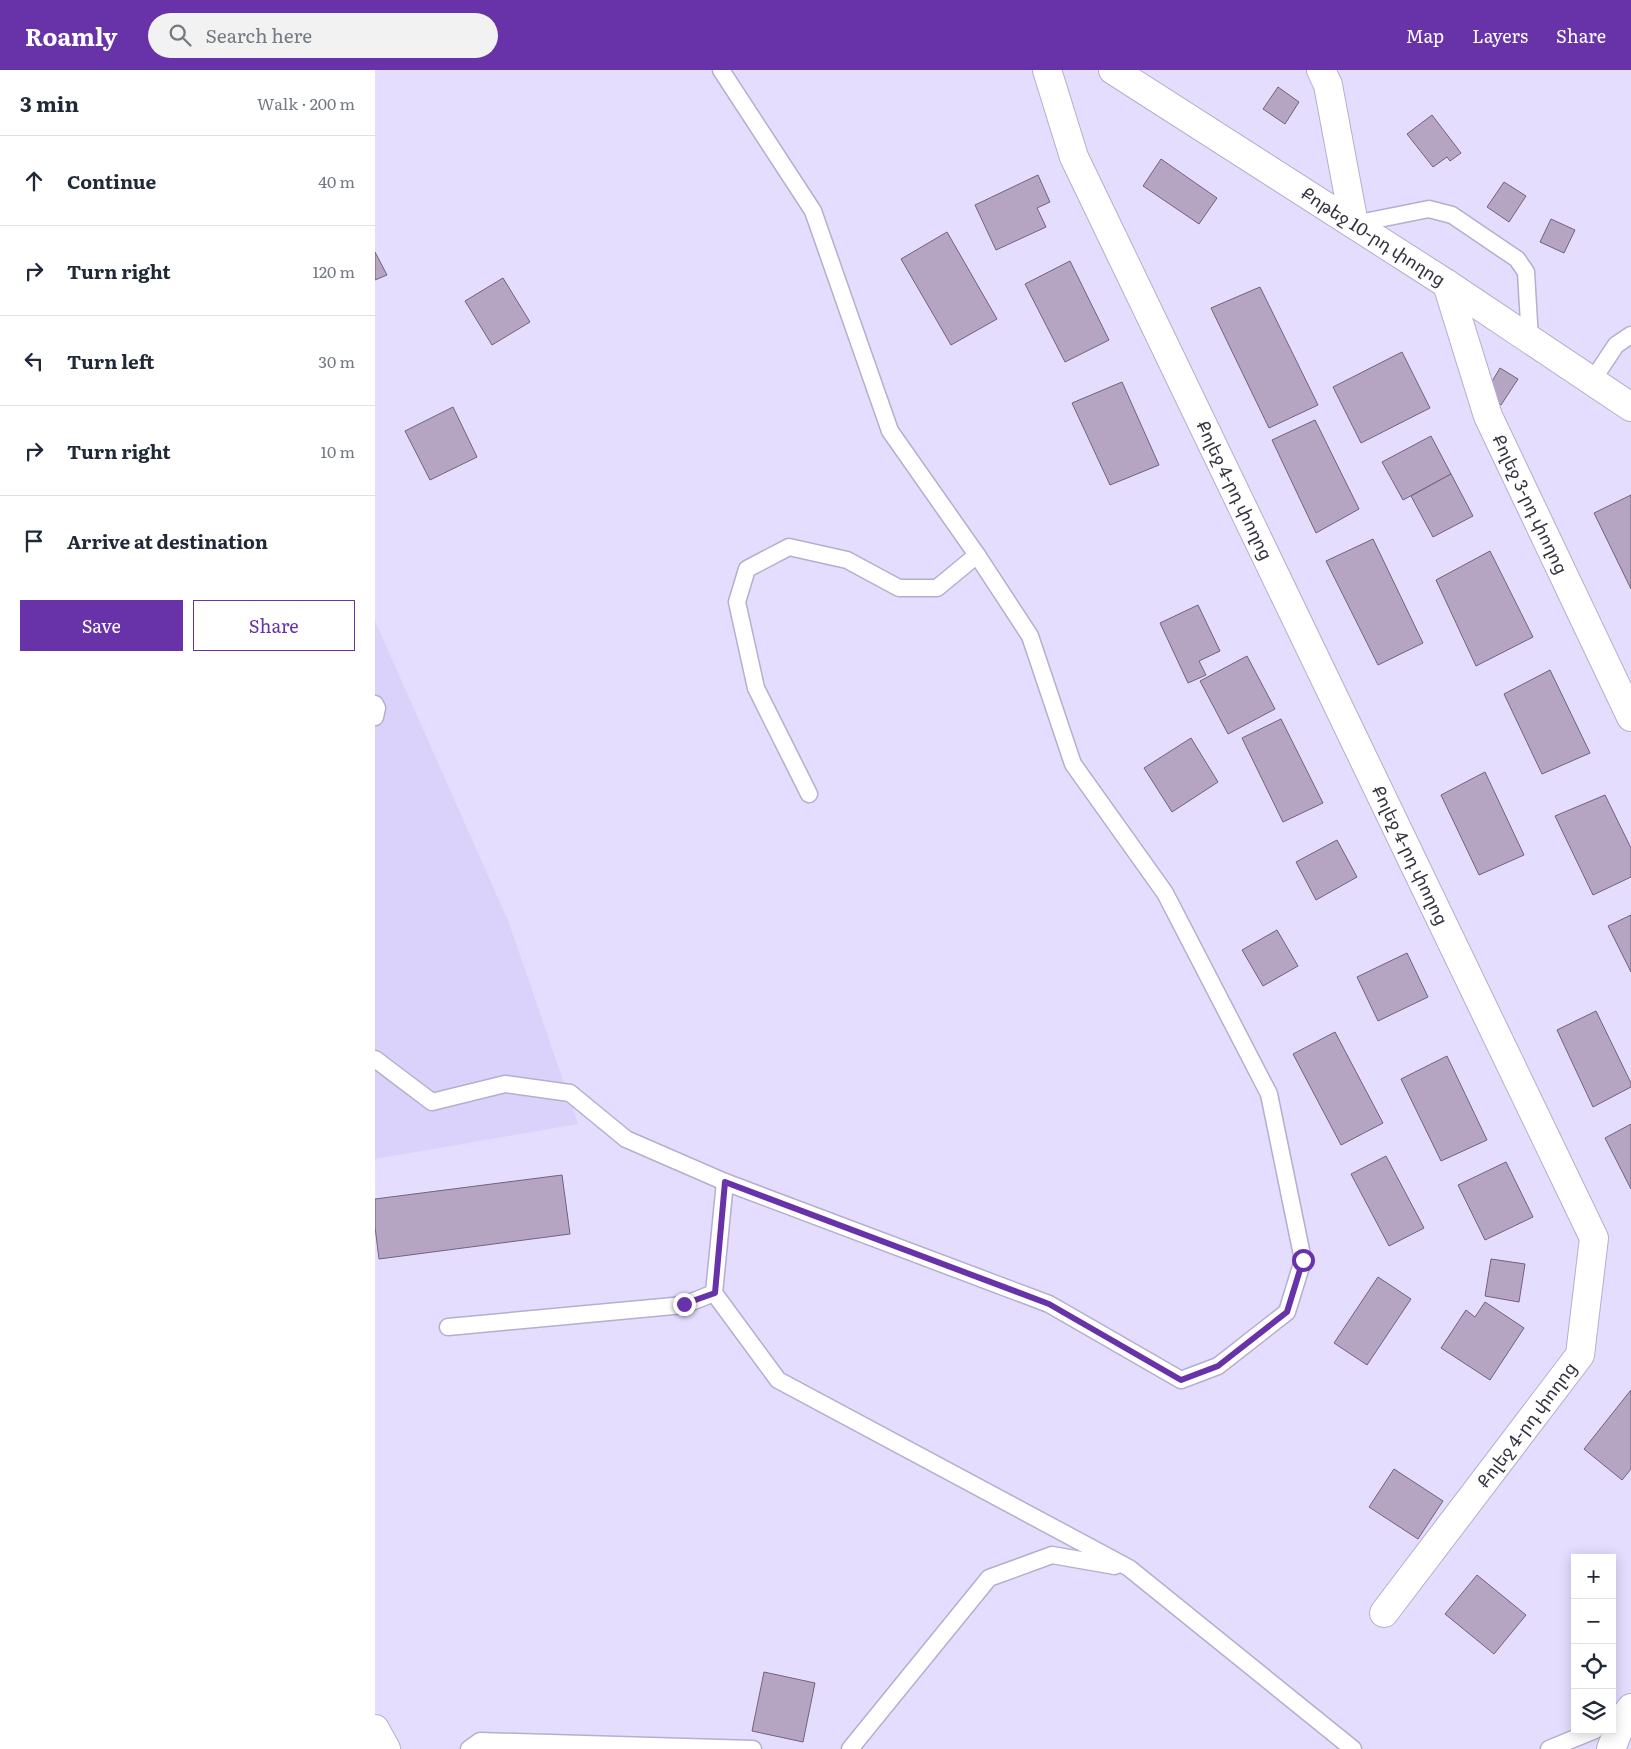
<!DOCTYPE html>
<meta charset="utf-8">
<style>
body{margin:0;font-family:Literata,"Noto Sans Armenian",serif;background:#f2f2f3;color:#1f2937}
.controls{position:absolute;right:15px;bottom:15px;display:grid;overflow:hidden;border-radius:0px;box-shadow:0 2px 12px #0003}
.controls button{width:45px;height:45px;display:grid;place-items:center;padding:0;border:0;border-bottom:1px solid #e0e1e3;background:#fff;color:#1f2937;font:25px sans-serif}
.stop{position:absolute;width:15px;height:15px;margin:-11px;border:4px solid #6832a9;border-radius:50%;background:#fff}
.stop.end{background:#6832a9;border-color:#fff;box-shadow:0 1px 5px #0008}
.list{margin:0;padding:0;list-style:none}
h2{display:flex;justify-content:space-between;align-items:center;height:65px;margin:0;padding:0 20px;font-size:21px}
h2 small{font-size:16px;font-weight:400;color:#747a83}
.list li{display:grid;grid-template-columns:32px 1fr auto;gap:15px;align-items:center;box-sizing:border-box;height:90px;padding:0 20px;border-top:1px solid #e0e1e3}
.list b{display:block;font-size:19px;white-space:nowrap}
.list em{font-size:16px;font-style:normal;color:#747a83}
.actions{display:flex;gap:10px;padding:15px 20px}
.actions a{flex:1;padding:11px 0;border:1px solid #6832a9;border-radius:0px;text-align:center;font-size:18px;color:#6832a9}
.actions .main{background:#6832a9;color:#fff}
.icon{flex:none;width:28px;height:28px;fill:none;stroke:currentColor;stroke-width:2;stroke-linecap:round;stroke-linejoin:round}
.map{position:relative;flex:none;width:1256px;height:1679px;overflow:hidden}
header{display:flex;align-items:center;gap:30px;box-sizing:border-box;height:70px;padding:0 25px;background:#6832a9;color:#fff}
header strong{font-size:24px}
nav{display:flex;gap:28px;margin-inline-start:auto;font-size:18px}
.search{width:350px;height:45px;background:#f2f2f3;display:flex;align-items:center;gap:12px;box-sizing:border-box;padding:0 18px;border-radius:28px;color:#747a83;font-size:19px}
main{display:flex}
aside{flex:1;background:#fff}
.map>svg:first-child{display:block}
.built{fill:#dad2fa}
.building{fill:#b5a5c2;stroke:#71627c}
.lines{fill:none;stroke-linecap:round;stroke-linejoin:round}
.service-casing{stroke:#b5aecd;stroke-width:19}
.minor-casing{stroke:#b5aecd;stroke-width:30}
.tertiary-casing{stroke:#b5aecd;stroke-width:30}
.service{stroke:#fff;stroke-width:16}
.minor{stroke:#fff;stroke-width:28}
.tertiary{stroke:#fff;stroke-width:28}
.route{stroke:#6832a9;stroke-width:6}
.labels{text-anchor:middle;stroke-width:5;stroke-linejoin:round;paint-order:stroke}
.street-label{font-size:18px;fill:#373441;stroke:#fff}
</style>
<header>
<strong>Roamly</strong>
<div class="search"><svg class="icon" aria-label="search" viewBox="0 0 24 24"><circle cx="10" cy="10" r="6"/><path d="M15 15l6 6"/></svg>Search here</div>
<nav><a>Map</a><a>Layers</a><a>Share</a></nav>
</header>
<main>
<aside>
<h2>3 min<small>Walk · 200 m</small></h2>
<ul class="list">
<li><svg class="icon" aria-label="ahead" viewBox="0 0 24 24"><path d="M12 20V5M6 11l6-6 6 6"/></svg><div><b>Continue</b></div><em>40 m</em></li>
<li><svg class="icon" aria-label="right" viewBox="0 0 24 24"><path d="M7 20v-9h11M14 6l5 5-5 5"/></svg><div><b>Turn right</b></div><em>120 m</em></li>
<li><svg class="icon" aria-label="left" viewBox="0 0 24 24"><path d="M17 20v-9H6M10 6l-5 5 5 5"/></svg><div><b>Turn left</b></div><em>30 m</em></li>
<li><svg class="icon" aria-label="right" viewBox="0 0 24 24"><path d="M7 20v-9h11M14 6l5 5-5 5"/></svg><div><b>Turn right</b></div><em>10 m</em></li>
<li><svg class="icon" aria-label="arrive" viewBox="0 0 24 24"><path d="M6 21V4h12l-3 4 3 4H6"/></svg><div><b>Arrive at destination</b></div></li>
</ul>
<div class="actions"><a class="main">Save</a><a>Share</a></div>
</aside>
<div class="map">
<svg width="1256" height="1679" viewBox="0 0 1256 1679">
<rect width="100%" height="100%" fill="#e4ddfe"/>
<!-- built -->
<path class="built" d="M 0,551 L 134,853 L 203,1054 L 0,1089 Z"/>
<!-- building -->
<g class="building">
<path d="M 903,17 L 924,32 L 910,54 L 888,39 Z"/>
<path d="M 1057,45 L 1086,83 L 1075,91 L 1072,87 L 1058,97 L 1032,64 Z"/>
<path d="M 786,89 L 842,128 L 824,154 L 768,116 Z"/>
<path d="M 663,105 L 675,132 L 662,138 L 671,157 L 621,180 L 600,135 Z"/>
<path d="M 1129,112 L 1151,126 L 1134,152 L 1112,137 Z"/>
<path d="M 1176,149 L 1200,160 L 1189,183 L 1165,172 Z"/>
<path d="M 572,162 L 622,249 L 576,275 L 526,189 Z"/>
<path d="M 0,182 L 12,205 L 0,210 Z"/>
<path d="M 695,191 L 734,270 L 690,292 L 650,214 Z"/>
<path d="M 128,208 L 155,252 L 117,275 L 90,231 Z"/>
<path d="M 885,217 L 943,335 L 894,358 L 836,238 Z"/>
<path d="M 1027,282 L 1055,338 L 986,373 L 958,317 Z"/>
<path d="M 1125,298 L 1143,309 L 1126,335 L 1109,325 Z"/>
<path d="M 747,312 L 784,395 L 735,415 L 697,333 Z"/>
<path d="M 78,337 L 102,387 L 55,410 L 30,361 Z"/>
<path d="M 940,350 L 984,439 L 941,463 L 897,370 Z"/>
<path d="M 1056,366 L 1076,404 L 1028,430 L 1007,392 Z"/>
<path d="M 1076,404 L 1098,446 L 1058,467 L 1036,426 Z"/>
<path d="M 1256,425 L 1256,519 L 1219,443 Z"/>
<path d="M 998,469 L 1048,573 L 1003,595 L 951,491 Z"/>
<path d="M 1115,481 L 1158,567 L 1101,596 L 1061,510 Z"/>
<path d="M 823,535 L 845,581 L 824,591 L 831,605 L 813,613 L 785,553 Z"/>
<path d="M 872,586 L 900,639 L 853,664 L 825,611 Z"/>
<path d="M 1175,600 L 1215,683 L 1167,704 L 1129,624 Z"/>
<path d="M 906,649 L 948,733 L 908,752 L 867,668 Z"/>
<path d="M 816,668 L 843,712 L 797,742 L 769,698 Z"/>
<path d="M 1110,702 L 1149,785 L 1104,805 L 1066,725 Z"/>
<path d="M 1230,725 L 1256,778 L 1256,807 L 1218,825 L 1180,746 Z"/>
<path d="M 962,770 L 982,807 L 941,830 L 921,792 Z"/>
<path d="M 1256,845 L 1256,902 L 1233,856 Z"/>
<path d="M 902,860 L 923,896 L 888,916 L 867,880 Z"/>
<path d="M 1032,883 L 1053,927 L 1003,951 L 982,907 Z"/>
<path d="M 1221,941 L 1256,1013 L 1256,1017 L 1218,1037 L 1182,960 Z"/>
<path d="M 960,962 L 1008,1053 L 966,1075 L 918,984 Z"/>
<path d="M 1072,986 L 1112,1070 L 1066,1091 L 1026,1009 Z"/>
<path d="M 1256,1054 L 1256,1119 L 1230,1068 Z"/>
<path d="M 1011,1086 L 1049,1158 L 1014,1176 L 976,1104 Z"/>
<path d="M 1131,1092 L 1158,1147 L 1110,1170 L 1083,1115 Z"/>
<path d="M 187,1105 L 195,1164 L 4,1189 L 0,1157 L 0,1129 Z"/>
<path d="M 1116,1189 L 1150,1194 L 1144,1232 L 1110,1226 Z"/>
<path d="M 1003,1207 L 1036,1229 L 992,1295 L 959,1273 Z"/>
<path d="M 1110,1232 L 1149,1258 L 1115,1310 L 1066,1278 L 1091,1240 L 1100,1247 Z"/>
<path d="M 1256,1320 L 1256,1399 L 1247,1410 L 1209,1379 Z"/>
<path d="M 1019,1399 L 1068,1431 L 1043,1469 L 994,1437 Z"/>
<path d="M 1102,1505 L 1151,1545 L 1119,1584 L 1070,1544 Z"/>
<path d="M 389,1602 L 440,1613 L 428,1672 L 377,1661 Z"/>
</g>
<g class="lines">
<!-- service casing -->
<g class="service-casing">
<g id="service">
<path d="M 346,0 L 438,141 L 515,361 L 602,485 L 655,566 L 698,694 L 790,823 L 894,1024 L 928,1190 L 912,1242 L 843,1296 L 806,1310 L 674,1234 L 350,1112 L 339,1223 L 403,1310 L 754,1498 L 978,1679"/>
<path d="M 979,154 L 1054,139 L 1077,145 L 1142,189 L 1151,202 L 1155,270"/>
<path d="M 1217,311 L 1241,275 L 1256,265"/>
<path d="M 0,634 L 2,638 L 0,647"/>
<path d="M 434,724 L 381,618 L 362,532 L 372,499 L 414,477 L 472,490 L 524,518 L 562,518 L 602,485"/>
<path d="M 0,989 L 57,1032 L 130,1014 L 195,1023 L 251,1069 L 350,1112"/>
<path d="M 73,1257 L 309,1235 L 339,1223"/>
<path d="M 94,1679 L 105,1671 L 378,1679"/>
<path d="M 475,1679 L 614,1508 L 677,1485 L 740,1496"/>
<path d="M 1174,1679 L 1220,1660"/>
</g>
</g>
<!-- minor casing -->
<g class="minor-casing">
<g id="minor">
<path id="s1" d="M 672,0 L 699,87 L 1219,1168 L 1205,1285 L 1009,1543"/>
<path d="M 946,0 L 953,15 L 979,154"/>
<path id="s2" d="M 1072,214 L 1113,346 L 1256,647"/>
<path d="M 0,1659 L 11,1679"/>
<path d="M 1236,1679 L 1248,1649 L 1256,1638"/>
</g>
</g>
<!-- tertiary casing -->
<g class="tertiary-casing">
<g id="tertiary">
<path id="s3" d="M 738,0 L 1072,214 L 1256,337"/>
</g>
</g>
<!-- service -->
<use href="#service" class="service"/>
<!-- minor -->
<use href="#minor" class="minor"/>
<!-- tertiary -->
<use href="#tertiary" class="tertiary"/>
</g>
<g class="lines">
<!-- route -->
<path class="route" d="M 309,1234 L 340,1223 L 350,1112 L 674,1234 L 806,1310 L 843,1296 L 912,1242 L 928,1190"/>
</g>
<g class="labels">
<!-- street labels -->
<g class="street-label">
<text dy="6" stroke="none"><textPath href="#s3" startOffset="309">Քոթեջ 10-րդ փողոց</textPath></text>
<text dy="6" stroke="none"><textPath href="#s1" startOffset="461">Քոլեջ 4-րդ փողոց</textPath></text>
<text dy="6" stroke="none"><textPath href="#s2" startOffset="236">Քոլեջ 3-րդ փողոց</textPath></text>
<text dy="6" stroke="none"><textPath href="#s1" startOffset="866">Քոլեջ 4-րդ փողոց</textPath></text>
<text transform="translate(1152 1355) rotate(-53)" y="6">Քոլեջ 4-րդ փողոց</text>
</g>
</g>
</svg>
<div class="controls">
<button>+</button>
<button>−</button>
<button><svg class="icon" aria-label="locate" viewBox="0 0 24 24"><circle cx="12" cy="12" r="6"/><path d="M12 2v4M12 18v4M2 12h4M18 12h4"/></svg></button>
<button><svg class="icon" aria-label="layers" viewBox="0 0 24 24"><path d="M12 4l9 5-9 5-9-5zM3 14l9 5 9-5"/></svg></button>
</div>
<div class="stop" style="left:928px;top:1190px"></div>
<div class="stop end" style="left:309px;top:1234px"></div>
</div>
</main>
